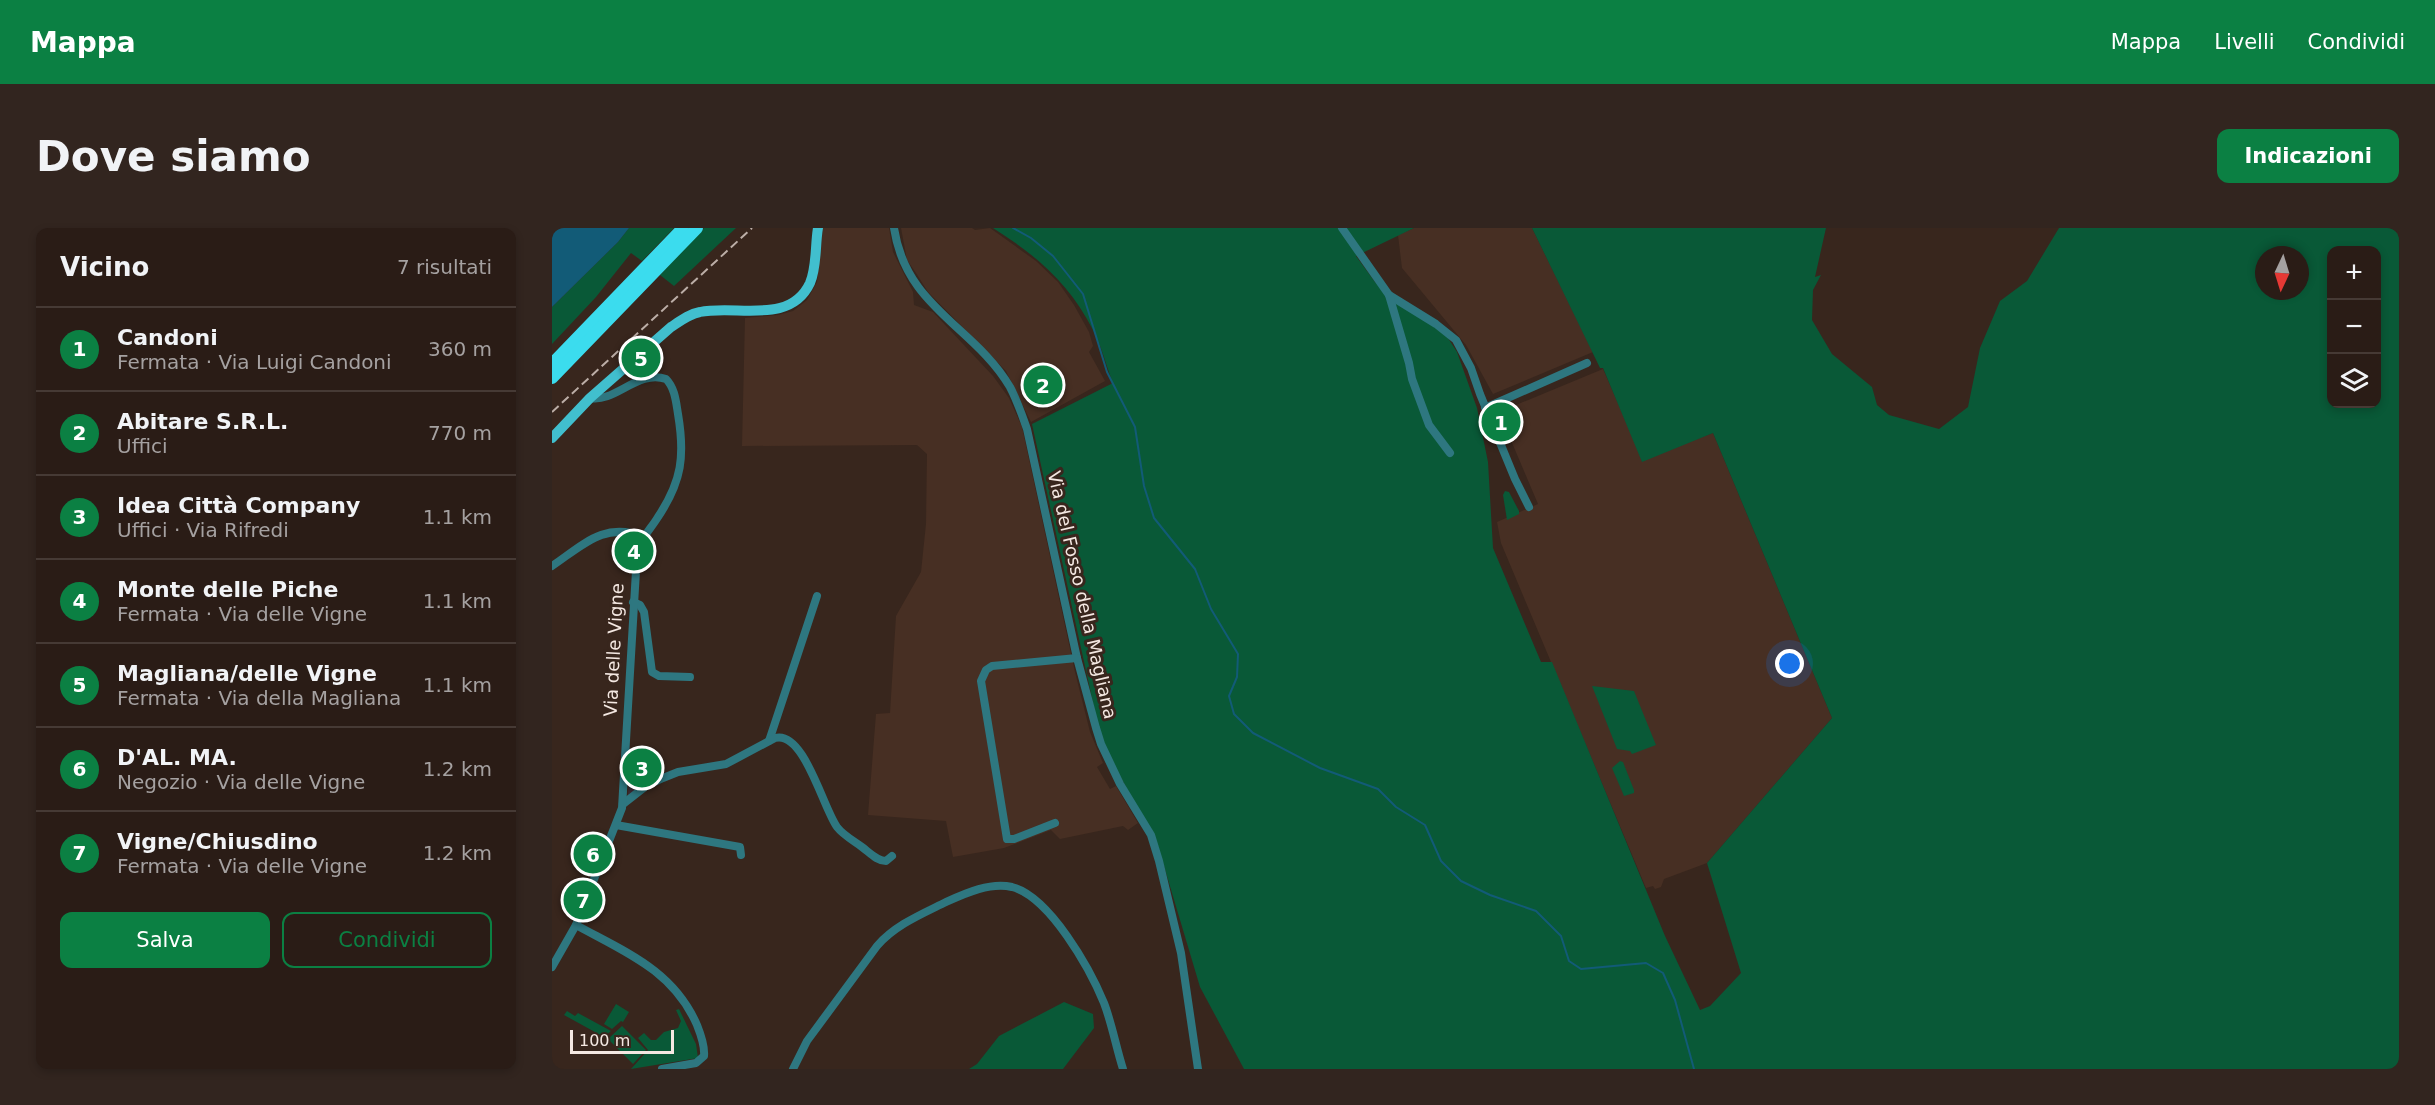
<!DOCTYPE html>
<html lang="it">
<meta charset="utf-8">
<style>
body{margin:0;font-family:"DejaVu Sans",sans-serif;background:#32251f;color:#f1f3f6}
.controls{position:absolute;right:18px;top:18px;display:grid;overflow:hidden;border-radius:12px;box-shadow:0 3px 9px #0003}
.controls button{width:54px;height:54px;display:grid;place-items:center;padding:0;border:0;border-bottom:2px solid #463a35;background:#2a1c16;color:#f1f3f6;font:30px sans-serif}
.compass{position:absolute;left:1703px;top:18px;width:54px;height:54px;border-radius:50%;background:#2a1c16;box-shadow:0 3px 9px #0003;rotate:184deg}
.scale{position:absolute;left:18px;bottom:15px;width:104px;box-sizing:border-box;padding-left:6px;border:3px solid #f4e8e2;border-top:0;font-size:16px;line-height:21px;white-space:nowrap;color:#f4e8e2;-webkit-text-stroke:4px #38261d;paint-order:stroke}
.you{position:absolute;left:1238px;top:436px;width:21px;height:21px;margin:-15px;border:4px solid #fff;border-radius:50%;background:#1a73e8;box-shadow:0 0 0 9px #1a73e833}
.badge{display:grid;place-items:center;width:39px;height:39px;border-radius:50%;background:#0b8043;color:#fff;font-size:20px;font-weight:700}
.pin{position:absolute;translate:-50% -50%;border:3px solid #fff;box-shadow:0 2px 6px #0006}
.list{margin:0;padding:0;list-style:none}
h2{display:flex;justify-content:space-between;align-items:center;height:78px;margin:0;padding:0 24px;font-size:26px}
h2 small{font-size:20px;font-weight:400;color:#a5a1a1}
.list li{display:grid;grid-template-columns:39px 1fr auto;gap:18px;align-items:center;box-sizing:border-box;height:84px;padding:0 24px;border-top:2px solid #463a35}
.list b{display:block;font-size:22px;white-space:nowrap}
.list p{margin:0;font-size:20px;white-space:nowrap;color:#a5a1a1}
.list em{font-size:20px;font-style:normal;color:#a5a1a1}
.actions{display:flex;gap:12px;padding:18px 24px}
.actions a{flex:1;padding:14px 0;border:2px solid #0b8043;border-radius:12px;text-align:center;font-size:21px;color:#0b8043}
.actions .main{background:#0b8043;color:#fff}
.icon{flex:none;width:33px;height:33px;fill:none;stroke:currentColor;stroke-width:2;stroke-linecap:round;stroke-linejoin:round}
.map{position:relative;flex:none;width:1847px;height:841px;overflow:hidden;border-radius:12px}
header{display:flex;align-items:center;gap:36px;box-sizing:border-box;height:84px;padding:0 30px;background:#0b8043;color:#fff}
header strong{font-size:28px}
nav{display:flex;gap:33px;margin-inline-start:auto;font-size:21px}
.intro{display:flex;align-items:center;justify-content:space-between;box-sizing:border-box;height:144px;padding:0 36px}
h1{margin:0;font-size:42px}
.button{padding:15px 27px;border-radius:12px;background:#0b8043;color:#fff;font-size:21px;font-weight:700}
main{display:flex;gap:36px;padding:0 36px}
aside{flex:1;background:#2a1c16;border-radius:12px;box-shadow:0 3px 9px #0003}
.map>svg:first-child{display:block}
.commercial{fill:#3e2c35}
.built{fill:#472f23}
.green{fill:#095937;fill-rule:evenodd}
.water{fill:#125b77}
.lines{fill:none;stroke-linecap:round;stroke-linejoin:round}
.stream{stroke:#125b77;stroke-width:2}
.minor{stroke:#2e7780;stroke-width:8}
.major{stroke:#41bfce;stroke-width:10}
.highway{stroke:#3bdcee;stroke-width:12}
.rail{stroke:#bcaea7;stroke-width:2;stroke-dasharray:9 4.5;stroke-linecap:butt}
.labels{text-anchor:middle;stroke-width:6;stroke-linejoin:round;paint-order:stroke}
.street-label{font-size:18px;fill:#f4e8e2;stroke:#38261d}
</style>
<header>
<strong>Mappa</strong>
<nav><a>Mappa</a><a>Livelli</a><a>Condividi</a></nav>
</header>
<div class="intro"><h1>Dove siamo</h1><a class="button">Indicazioni</a></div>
<main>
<aside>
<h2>Vicino<small>7 risultati</small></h2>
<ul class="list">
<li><span class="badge">1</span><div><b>Candoni</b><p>Fermata · Via Luigi Candoni</p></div><em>360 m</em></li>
<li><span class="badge">2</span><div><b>Abitare S.R.L.</b><p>Uffici</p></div><em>770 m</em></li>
<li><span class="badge">3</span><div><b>Idea Città Company</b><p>Uffici · Via Rifredi</p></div><em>1.1 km</em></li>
<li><span class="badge">4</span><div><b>Monte delle Piche</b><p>Fermata · Via delle Vigne</p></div><em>1.1 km</em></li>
<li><span class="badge">5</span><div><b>Magliana/delle Vigne</b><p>Fermata · Via della Magliana</p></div><em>1.1 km</em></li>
<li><span class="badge">6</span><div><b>D'AL. MA.</b><p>Negozio · Via delle Vigne</p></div><em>1.2 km</em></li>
<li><span class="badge">7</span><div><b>Vigne/Chiusdino</b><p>Fermata · Via delle Vigne</p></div><em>1.2 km</em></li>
</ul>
<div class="actions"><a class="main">Salva</a><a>Condividi</a></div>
</aside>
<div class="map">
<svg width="1847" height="841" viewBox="0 0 1847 841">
<rect width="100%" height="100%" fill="#38261d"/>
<!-- commercial -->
<path class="commercial" d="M 100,535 L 99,554 L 76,570 L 77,536 Z"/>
<!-- built -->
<g class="built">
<path d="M 271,0 L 337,0 L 341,24 L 361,64 L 362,77 L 381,84 L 441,148 L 457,170 L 470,199 L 523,444 L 538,504 L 551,535 L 545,539 L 558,561 L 564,558 L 586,595 L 576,602 L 571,598 L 508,611 L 499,602 L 452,620 L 401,629 L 394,593 L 316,587 L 324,486 L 338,485 L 344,388 L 369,344 L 374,296 L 375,226 L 365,217 L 190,218 L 193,90 L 226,87 L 241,83 L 255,72 L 265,54 Z"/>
<path d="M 349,0 L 420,0 L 423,2 L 438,0 L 484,33 L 506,54 L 522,77 L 537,104 L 541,118 L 537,124 L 553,153 L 479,194 L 454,143 L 376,64 L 364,45 L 355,32 Z"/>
<path d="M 862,0 L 980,0 L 1041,124 L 941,166 L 914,117 L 850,40 L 846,7 Z"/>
<path d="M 1051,141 L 1090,230 L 1161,205 L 1280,490 L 1155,635 L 1112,651 L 1109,659 L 1103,661 L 1101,658 L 1094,660 L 949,315 L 945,294 L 986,276 L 947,184 Z"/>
</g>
<!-- green -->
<g class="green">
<path d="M 77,0 L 122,0 L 90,33 L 79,25 L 44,69 L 0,116 L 0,79 L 66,14 Z"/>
<path d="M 152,0 L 184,0 L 122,58 L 108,47 Z"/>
<path d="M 441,0 L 862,0 L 804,28 L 823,54 L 888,103 L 896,110 L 905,124 L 925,180 L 936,234 L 941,320 L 989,434 L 1000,434 L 1113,708 L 1148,782 L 1158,778 L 1189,745 L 1155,635 L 1280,490 L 1161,205 L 1090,234 L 1051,140 L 1048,140 L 980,0 L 1274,0 L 1263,49 L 1269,47 L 1261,62 L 1260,92 L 1280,126 L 1320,159 L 1325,177 L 1337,187 L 1387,201 L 1416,179 L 1428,120 L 1448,73 L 1475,53 L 1507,0 L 1847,0 L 1847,841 L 692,841 L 648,759 L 606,618 L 555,524 L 545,493 L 480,196 L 561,155 C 554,138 550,119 541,102 C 517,55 485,28 441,0 ZM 1780,22 L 1824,22 L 1824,176 L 1780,176 ZM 1712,27 L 1748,27 L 1748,63 L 1712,63 Z"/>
<path d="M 953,263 L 957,264 L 967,283 L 967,286 L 955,292 L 951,267 Z"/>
<path d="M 1040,458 L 1082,463 L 1104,517 L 1080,526 L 1078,523 L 1065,521 Z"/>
<path d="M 1068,533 L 1071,534 L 1082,562 L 1082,565 L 1072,568 L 1060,540 Z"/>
<path d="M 512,774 L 541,786 L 542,800 L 511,841 L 417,841 L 425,836 L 447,808 Z"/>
<path d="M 64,776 L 77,784 L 71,794 L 69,793 L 60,801 L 52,796 Z"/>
<path d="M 127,781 L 144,816 L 146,830 L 79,841 L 96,822 L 86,810 L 92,805 L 99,812 L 104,812 L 112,804 L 126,800 L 129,793 L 124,782 Z"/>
<path d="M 15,783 L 23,788 L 26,785 L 59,803 L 52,809 L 12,787 Z"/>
<path d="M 70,798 L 94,822 L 81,836 L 56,811 Z"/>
</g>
<!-- water -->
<path class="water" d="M 0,0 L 77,0 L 66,14 L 0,79 Z"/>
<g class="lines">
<!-- stream -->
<path class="stream" d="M 461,0 L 479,10 L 501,28 L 531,66 L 555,144 L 583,199 L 592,258 L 602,290 L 643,341 L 659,381 L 686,426 L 685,449 L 677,468 L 682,486 L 701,505 L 768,540 L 826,561 L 844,579 L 873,597 L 889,633 L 909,653 L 938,667 L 984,683 L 1009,708 L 1017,733 L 1029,741 L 1094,735 L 1111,745 L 1123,772 L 1142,841"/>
<!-- minor -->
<g class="minor">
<path d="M 342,0 C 354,80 422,98 458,159 C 465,172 470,187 475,201 L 525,430 L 544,500 L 549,516 L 568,556 L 599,607 L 607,633 L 629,725 L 646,841"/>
<path d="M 790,0 L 837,67 L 884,96 L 904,112 L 919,140 L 928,166 L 963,251 L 977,279"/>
<path d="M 837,67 L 857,135 L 860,151 L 877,197 L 898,225"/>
<path d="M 933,180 L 1035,135"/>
<path d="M 0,338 C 31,317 53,293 91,309"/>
<path d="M 81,374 L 88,377 L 92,384 L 100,444 L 107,448 L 138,449"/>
<path d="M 217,513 L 265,368"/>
<path d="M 71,576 L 94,558 L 111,550 L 126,544 L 174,536 L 223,510 C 252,502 271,580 285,599 C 291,607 302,613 310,619 C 318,625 325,633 334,633 L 340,628"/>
<path d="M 503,595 L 462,611 L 455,611 L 429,453 L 434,442 L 440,438 L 525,430"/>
<path d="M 64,597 L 188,619 L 189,627"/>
<path d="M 24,697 C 73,724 121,742 145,797 C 149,807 153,818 152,828 L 144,835 L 110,841"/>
<path d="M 0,739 L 24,697 L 70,580 L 85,326 C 88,311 98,302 106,289 C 130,253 133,228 126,186 C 124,174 123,160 114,151 C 86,141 63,175 38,170"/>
<path d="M 241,841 L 255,813 L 325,718 C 343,697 370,686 394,674 C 414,665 438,654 460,659 C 498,669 538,741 552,775 C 560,796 564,819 571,841"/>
</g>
<!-- major -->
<path class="major" d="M 0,210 L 38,170 L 119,99 C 128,93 137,86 148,84 C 183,76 238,98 258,55 C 265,39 263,17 266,0"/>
<!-- highway -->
<g class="highway">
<path d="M 0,136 L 131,0"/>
<path d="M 0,150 L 145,0"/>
</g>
<!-- rail -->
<path class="rail" d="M 0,184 L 200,0"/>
</g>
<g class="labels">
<!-- street labels -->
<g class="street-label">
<text transform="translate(530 367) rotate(77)" y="6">Via del Fosso della Magliana</text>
<text transform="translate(62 422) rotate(-87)" y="6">Via delle Vigne</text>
</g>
</g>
</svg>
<div class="controls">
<button>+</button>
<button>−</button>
<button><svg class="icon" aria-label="layers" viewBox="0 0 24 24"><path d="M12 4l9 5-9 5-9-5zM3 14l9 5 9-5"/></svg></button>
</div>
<svg class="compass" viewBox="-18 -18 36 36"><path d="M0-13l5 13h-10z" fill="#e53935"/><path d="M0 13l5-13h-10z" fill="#a5a1a1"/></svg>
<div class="scale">100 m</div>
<div class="you"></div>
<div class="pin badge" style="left:949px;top:194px">1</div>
<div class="pin badge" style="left:491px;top:157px">2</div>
<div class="pin badge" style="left:90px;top:540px">3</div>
<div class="pin badge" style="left:82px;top:323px">4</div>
<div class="pin badge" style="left:89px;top:130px">5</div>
<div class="pin badge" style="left:41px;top:626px">6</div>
<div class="pin badge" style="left:31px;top:672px">7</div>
</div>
</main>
